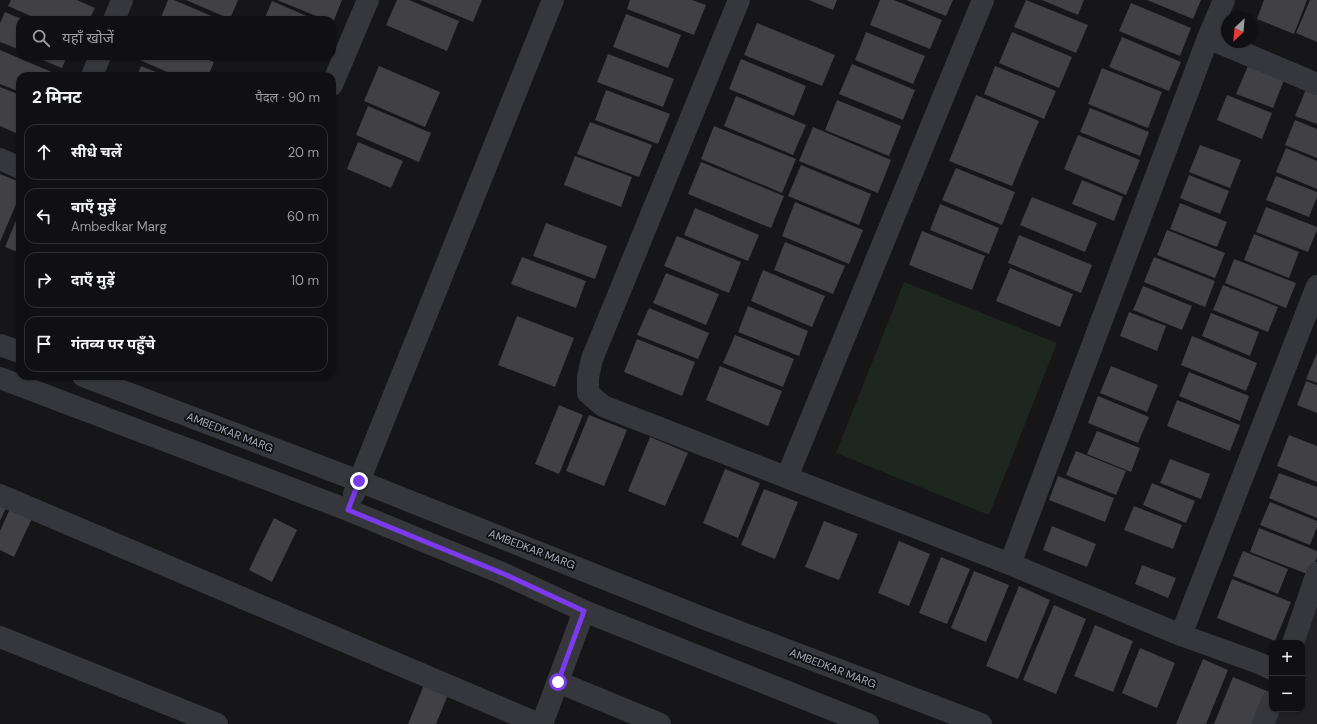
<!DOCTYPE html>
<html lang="hi">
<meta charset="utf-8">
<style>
body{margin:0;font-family:"DM Sans","Noto Sans Devanagari",sans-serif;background:#1e1e20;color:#f1f3f6}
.controls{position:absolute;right:12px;bottom:12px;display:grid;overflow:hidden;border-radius:8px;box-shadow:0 1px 3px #0004}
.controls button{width:36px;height:36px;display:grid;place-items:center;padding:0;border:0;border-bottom:1px solid #303032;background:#101012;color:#f1f3f6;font:20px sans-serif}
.compass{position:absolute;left:1221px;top:12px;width:36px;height:36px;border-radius:50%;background:#101012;box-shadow:0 1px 3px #0004;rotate:206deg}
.stop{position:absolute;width:12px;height:12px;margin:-9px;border:3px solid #7c3aed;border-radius:50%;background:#fff}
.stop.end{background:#7c3aed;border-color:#fff;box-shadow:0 1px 4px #0008}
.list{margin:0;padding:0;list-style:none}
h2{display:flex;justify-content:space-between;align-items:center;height:52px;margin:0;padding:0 16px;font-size:17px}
h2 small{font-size:13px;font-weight:400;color:#9c9d9f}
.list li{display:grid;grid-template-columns:26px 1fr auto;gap:12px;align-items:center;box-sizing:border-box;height:56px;margin:0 8px 8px;padding:0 8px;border:1px solid #303032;border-radius:12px}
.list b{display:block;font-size:15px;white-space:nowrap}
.list p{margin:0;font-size:13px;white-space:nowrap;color:#9c9d9f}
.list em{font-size:13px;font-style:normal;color:#9c9d9f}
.icon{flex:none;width:22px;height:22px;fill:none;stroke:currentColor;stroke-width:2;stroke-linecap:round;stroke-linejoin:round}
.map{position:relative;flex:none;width:1317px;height:724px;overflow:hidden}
.search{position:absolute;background:#101012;box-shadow:0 1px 3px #0004;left:16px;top:16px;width:320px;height:44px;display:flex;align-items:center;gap:10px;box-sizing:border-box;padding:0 14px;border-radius:12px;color:#9c9d9f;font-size:15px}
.panel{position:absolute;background:#101012;box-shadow:0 1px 3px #0004;left:16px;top:72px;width:320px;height:308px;border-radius:12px}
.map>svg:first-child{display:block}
.built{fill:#222225}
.green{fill:#1d261f}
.building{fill:#404045}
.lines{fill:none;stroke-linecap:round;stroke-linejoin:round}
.minor{stroke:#36373d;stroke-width:22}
.tertiary{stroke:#36373d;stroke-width:22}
.route{stroke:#7c3aed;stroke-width:5}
.labels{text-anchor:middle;stroke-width:4;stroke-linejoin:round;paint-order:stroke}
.street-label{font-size:11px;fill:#a7abb9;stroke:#111113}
</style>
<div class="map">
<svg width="1317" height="724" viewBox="0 0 1317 724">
<rect width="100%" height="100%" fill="#161618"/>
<!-- built -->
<path class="built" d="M 1317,608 L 1317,724 L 1272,724 L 1278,709 L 1302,709 L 1302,647 Z"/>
<!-- green -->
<path class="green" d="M 904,282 L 1057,343 L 989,515 L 836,453 Z"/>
<!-- building -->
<g class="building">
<path d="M 11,0 L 77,0 L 95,8 L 89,20 L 40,20 L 8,6 Z"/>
<path d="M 168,0 L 174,0 L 221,20 L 160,20 Z"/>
<path d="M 186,0 L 238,0 L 230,19 Z"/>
<path d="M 277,0 L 342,0 L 332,25 L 332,20 L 326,20 Z"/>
<path d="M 397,0 L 409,0 L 459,21 L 447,51 L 386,25 Z"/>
<path d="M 420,0 L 482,0 L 473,22 Z"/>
<path d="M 630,0 L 692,0 L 706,5 L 694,35 L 627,9 Z"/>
<path d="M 809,0 L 837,0 L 833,10 Z"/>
<path d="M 880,0 L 894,0 L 942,20 L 930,49 L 870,25 Z"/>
<path d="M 906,0 L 953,0 L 946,16 Z"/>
<path d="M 1026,0 L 1088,25 L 1076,53 L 1014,27 Z"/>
<path d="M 1042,0 L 1084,0 L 1078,15 Z"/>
<path d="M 1147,0 L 1201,0 L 1193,19 Z"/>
<path d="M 1264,0 L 1307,0 L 1294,34 L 1257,19 Z"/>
<path d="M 1310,0 L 1317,0 L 1317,42 L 1296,33 Z"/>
<path d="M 272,1 L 316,20 L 264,20 Z"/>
<path d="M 1131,3 L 1191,28 L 1180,56 L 1119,31 Z"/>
<path d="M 5,12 L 24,20 L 20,20 L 20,50 L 0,42 L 0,23 Z"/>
<path d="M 626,14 L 681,35 L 668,68 L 613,47 Z"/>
<path d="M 757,23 L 835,55 L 822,86 L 744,55 Z"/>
<path d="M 866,32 L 925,56 L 913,84 L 855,60 Z"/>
<path d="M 1012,32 L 1072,57 L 1059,88 L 999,63 Z"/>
<path d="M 1122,37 L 1181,62 L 1169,91 L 1109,67 Z"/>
<path d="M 0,50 L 61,76 L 20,76 L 20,92 L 0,84 Z"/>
<path d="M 608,54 L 674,79 L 663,107 L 597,82 Z"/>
<path d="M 33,56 L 67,56 L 62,68 Z"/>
<path d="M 142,56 L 199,56 L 214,62 L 208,76 L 176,76 L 140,60 Z"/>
<path d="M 741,59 L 806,86 L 794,116 L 729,89 Z"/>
<path d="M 852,64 L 915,90 L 903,120 L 839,94 Z"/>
<path d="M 141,66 L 166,76 L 137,76 Z"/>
<path d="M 379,66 L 440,92 L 425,127 L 364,101 Z"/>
<path d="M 995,66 L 1056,91 L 1044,119 L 984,94 Z"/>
<path d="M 1248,66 L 1284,80 L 1273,108 L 1236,94 Z"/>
<path d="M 1102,68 L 1162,92 L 1148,128 L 1088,104 Z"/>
<path d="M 1309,82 L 1317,85 L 1317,124 L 1295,116 Z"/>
<path d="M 0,87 L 20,95 L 20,135 L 0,126 Z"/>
<path d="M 606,90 L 670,114 L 658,144 L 595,120 Z"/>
<path d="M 976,95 L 1039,121 L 1012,186 L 949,161 Z"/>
<path d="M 1227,95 L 1272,113 L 1262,139 L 1217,120 Z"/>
<path d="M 736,96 L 806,125 L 793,155 L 724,126 Z"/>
<path d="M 837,100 L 901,126 L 889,156 L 825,130 Z"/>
<path d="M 368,106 L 431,133 L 419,162 L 356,135 Z"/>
<path d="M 1090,108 L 1149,132 L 1140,156 L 1080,132 Z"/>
<path d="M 1295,120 L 1317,129 L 1317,158 L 1285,145 Z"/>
<path d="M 590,122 L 652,145 L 639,177 L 577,154 Z"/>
<path d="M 714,126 L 796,159 L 782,193 L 701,159 Z"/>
<path d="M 813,127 L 891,160 L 878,193 L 799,161 Z"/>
<path d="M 1078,135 L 1140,160 L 1126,195 L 1064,169 Z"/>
<path d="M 358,142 L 403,161 L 391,188 L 347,169 Z"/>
<path d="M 1200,145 L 1241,160 L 1230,188 L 1189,172 Z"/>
<path d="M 1286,148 L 1317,161 L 1317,189 L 1276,172 Z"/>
<path d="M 575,156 L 632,177 L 621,207 L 564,185 Z"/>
<path d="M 701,162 L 784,196 L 771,228 L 688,194 Z"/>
<path d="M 801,165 L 871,194 L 859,225 L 788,196 Z"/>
<path d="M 956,168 L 1015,192 L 1002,225 L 942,200 Z"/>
<path d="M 0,174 L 20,182 L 20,195 L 0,242 Z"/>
<path d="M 1189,175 L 1229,191 L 1220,214 L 1180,198 Z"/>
<path d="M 1276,176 L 1317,192 L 1317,197 L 1309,217 L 1266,200 Z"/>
<path d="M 1082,180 L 1123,197 L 1114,221 L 1072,204 Z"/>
<path d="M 1032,197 L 1097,223 L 1085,252 L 1020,225 Z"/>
<path d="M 795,202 L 863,230 L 849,264 L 782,236 Z"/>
<path d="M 1180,203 L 1227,222 L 1217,247 L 1170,229 Z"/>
<path d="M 940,204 L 999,228 L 989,254 L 930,230 Z"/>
<path d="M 1266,207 L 1317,227 L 1317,230 L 1308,252 L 1256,232 Z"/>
<path d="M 695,208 L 759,235 L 748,261 L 684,235 Z"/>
<path d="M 20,211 L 20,253 L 5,247 Z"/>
<path d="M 546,223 L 607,246 L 595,279 L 533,256 Z"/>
<path d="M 1167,230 L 1225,253 L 1215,278 L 1157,255 Z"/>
<path d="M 922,231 L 985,256 L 972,290 L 909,265 Z"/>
<path d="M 1254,234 L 1299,252 L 1289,278 L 1244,260 Z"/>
<path d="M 1019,235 L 1092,265 L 1081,293 L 1008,263 Z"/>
<path d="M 677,236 L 741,262 L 729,293 L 664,266 Z"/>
<path d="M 785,242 L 845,266 L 833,294 L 774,270 Z"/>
<path d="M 522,257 L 586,281 L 576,308 L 511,284 Z"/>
<path d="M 1154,257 L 1215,281 L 1205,307 L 1144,282 Z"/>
<path d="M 1234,259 L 1296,283 L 1286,308 L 1225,283 Z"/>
<path d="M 1010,268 L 1073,294 L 1060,327 L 996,301 Z"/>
<path d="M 763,270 L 825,296 L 812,327 L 751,301 Z"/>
<path d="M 666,273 L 719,294 L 706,325 L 653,303 Z"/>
<path d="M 1223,285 L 1278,307 L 1268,332 L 1213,310 Z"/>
<path d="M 1143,286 L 1192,306 L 1182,330 L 1133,310 Z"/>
<path d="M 748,306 L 808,331 L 799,356 L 738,332 Z"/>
<path d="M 649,308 L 709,333 L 698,359 L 637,335 Z"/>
<path d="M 1129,312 L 1166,326 L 1157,351 L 1120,336 Z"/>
<path d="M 1211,313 L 1259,332 L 1250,356 L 1202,336 Z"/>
<path d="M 517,316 L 574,338 L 555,387 L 498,365 Z"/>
<path d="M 735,335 L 794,359 L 783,387 L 723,363 Z"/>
<path d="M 1192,336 L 1257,363 L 1246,391 L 1181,365 Z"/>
<path d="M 637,339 L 695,362 L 682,396 L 624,372 Z"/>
<path d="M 1317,353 L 1317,383 L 1306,379 Z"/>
<path d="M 720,366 L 782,391 L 768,426 L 706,400 Z"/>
<path d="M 1111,366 L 1158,385 L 1147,412 L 1100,393 Z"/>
<path d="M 1189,372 L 1249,396 L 1240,421 L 1179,396 Z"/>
<path d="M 1306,381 L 1317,385 L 1317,413 L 1297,405 Z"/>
<path d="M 1098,396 L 1149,417 L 1138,443 L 1088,423 Z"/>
<path d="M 1177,400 L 1240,425 L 1230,451 L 1167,426 Z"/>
<path d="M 559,405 L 583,415 L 559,474 L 535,464 Z"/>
<path d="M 589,415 L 627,430 L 604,486 L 566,471 Z"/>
<path d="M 1097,431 L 1140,448 L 1131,472 L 1087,454 Z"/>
<path d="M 1289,435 L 1317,446 L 1317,482 L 1277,466 Z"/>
<path d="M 650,437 L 688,453 L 665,506 L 628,491 Z"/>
<path d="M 1076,451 L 1126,471 L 1116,495 L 1066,475 Z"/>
<path d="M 1170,459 L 1210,474 L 1201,499 L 1160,483 Z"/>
<path d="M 725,469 L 760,483 L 738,538 L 703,523 Z"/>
<path d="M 1279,473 L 1317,487 L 1317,518 L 1269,498 Z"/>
<path d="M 1058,476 L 1114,498 L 1105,522 L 1049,500 Z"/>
<path d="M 1152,483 L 1195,501 L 1186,523 L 1143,505 Z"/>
<path d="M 764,489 L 798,502 L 775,559 L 741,545 Z"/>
<path d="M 0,501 L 8,503 L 0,521 Z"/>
<path d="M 1270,502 L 1317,521 L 1317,527 L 1310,545 L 1260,525 Z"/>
<path d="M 12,504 L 34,514 L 14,557 L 0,550 L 0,531 Z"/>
<path d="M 1134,506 L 1182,525 L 1173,549 L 1124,530 Z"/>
<path d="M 274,518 L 297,530 L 272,582 L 249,570 Z"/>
<path d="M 824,521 L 858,534 L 839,580 L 805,567 Z"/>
<path d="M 1052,526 L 1096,544 L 1087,567 L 1043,550 Z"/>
<path d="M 1259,528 L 1317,551 L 1317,557 L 1310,575 L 1250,552 Z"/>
<path d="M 899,541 L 930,554 L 909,606 L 878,593 Z"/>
<path d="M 1243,551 L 1288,569 L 1278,594 L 1233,576 Z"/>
<path d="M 941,557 L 970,569 L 947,624 L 919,613 Z"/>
<path d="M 1142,565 L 1176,578 L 1168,598 L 1135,584 Z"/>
<path d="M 974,571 L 1009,585 L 986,642 L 951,628 Z"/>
<path d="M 1232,579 L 1291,602 L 1275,641 L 1217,618 Z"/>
<path d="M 1019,586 L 1050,600 L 1018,679 L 986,666 Z"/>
<path d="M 1054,605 L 1086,619 L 1056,694 L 1023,680 Z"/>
<path d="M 1095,625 L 1133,641 L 1113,692 L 1074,676 Z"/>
<path d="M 1140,648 L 1175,663 L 1157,708 L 1122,693 Z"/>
<path d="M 1203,659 L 1228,670 L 1206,724 L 1176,724 Z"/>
<path d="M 1233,677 L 1269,692 L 1256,724 L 1214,724 Z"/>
<path d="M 424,685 L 448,695 L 436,724 L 408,724 Z"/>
</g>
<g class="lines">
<!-- minor -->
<g class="minor">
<path d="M 739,0 L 592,359 L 588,377 L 588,393 L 603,406 L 1010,564 L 1181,635 L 1317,286"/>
<path d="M 114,20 L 122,0"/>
<path d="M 1208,38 L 1317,84"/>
<path d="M 92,76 L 100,56"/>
<path d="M 332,85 L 368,0"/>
<path d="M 0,159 L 20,168"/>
<path d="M 787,477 L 983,0"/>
<path d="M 0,495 L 539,724"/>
<path d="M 1010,564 L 1208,38 L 1224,0"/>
<path d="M 1181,635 L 1256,662 L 1272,669"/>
<path d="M 0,637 L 217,724"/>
<path d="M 1293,643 L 1317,573"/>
<path d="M 558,682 L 660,724"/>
<path d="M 542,724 L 584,611"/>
<path d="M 1263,724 L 1272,701"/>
</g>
<!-- tertiary -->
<g class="tertiary">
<path d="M 0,345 L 20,352"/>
<path d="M 83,376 L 359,481 L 708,620 L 981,724"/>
<path d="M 0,378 L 348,510 L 504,574 L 584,611 L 868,724"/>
<path d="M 354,494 L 553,0"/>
</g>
</g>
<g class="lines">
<!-- route -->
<path class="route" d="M 359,481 L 348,510 L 504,574 L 584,611 L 558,682"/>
</g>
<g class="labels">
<!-- street labels -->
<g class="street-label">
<text transform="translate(230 432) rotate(21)" y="4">AMBEDKAR MARG</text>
<text transform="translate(532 549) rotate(21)" y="4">AMBEDKAR MARG</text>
<text transform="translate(833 668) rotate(21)" y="4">AMBEDKAR MARG</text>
</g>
</g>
</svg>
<div class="controls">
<button>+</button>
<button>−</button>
</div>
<svg class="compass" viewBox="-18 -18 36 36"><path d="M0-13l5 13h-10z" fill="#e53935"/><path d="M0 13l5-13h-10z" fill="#9c9d9f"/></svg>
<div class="stop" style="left:558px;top:682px"></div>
<div class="stop end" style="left:359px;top:481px"></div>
<div class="search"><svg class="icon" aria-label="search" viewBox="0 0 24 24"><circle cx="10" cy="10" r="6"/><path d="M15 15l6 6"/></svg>यहाँ खोजें</div>
<section class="panel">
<h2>2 मिनट<small>पैदल · 90 m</small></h2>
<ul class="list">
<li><svg class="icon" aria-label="ahead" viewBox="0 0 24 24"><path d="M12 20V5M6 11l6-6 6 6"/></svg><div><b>सीधे चलें</b></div><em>20 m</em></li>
<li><svg class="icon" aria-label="left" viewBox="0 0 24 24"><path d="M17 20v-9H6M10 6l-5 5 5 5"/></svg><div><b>बाएँ मुड़ें</b><p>Ambedkar Marg</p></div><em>60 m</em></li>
<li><svg class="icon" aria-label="right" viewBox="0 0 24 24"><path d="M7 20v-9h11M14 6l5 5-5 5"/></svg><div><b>दाएँ मुड़ें</b></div><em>10 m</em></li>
<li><svg class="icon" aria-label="arrive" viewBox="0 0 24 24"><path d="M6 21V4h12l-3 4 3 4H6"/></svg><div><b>गंतव्य पर पहुँचे</b></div></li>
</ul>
</section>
</div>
